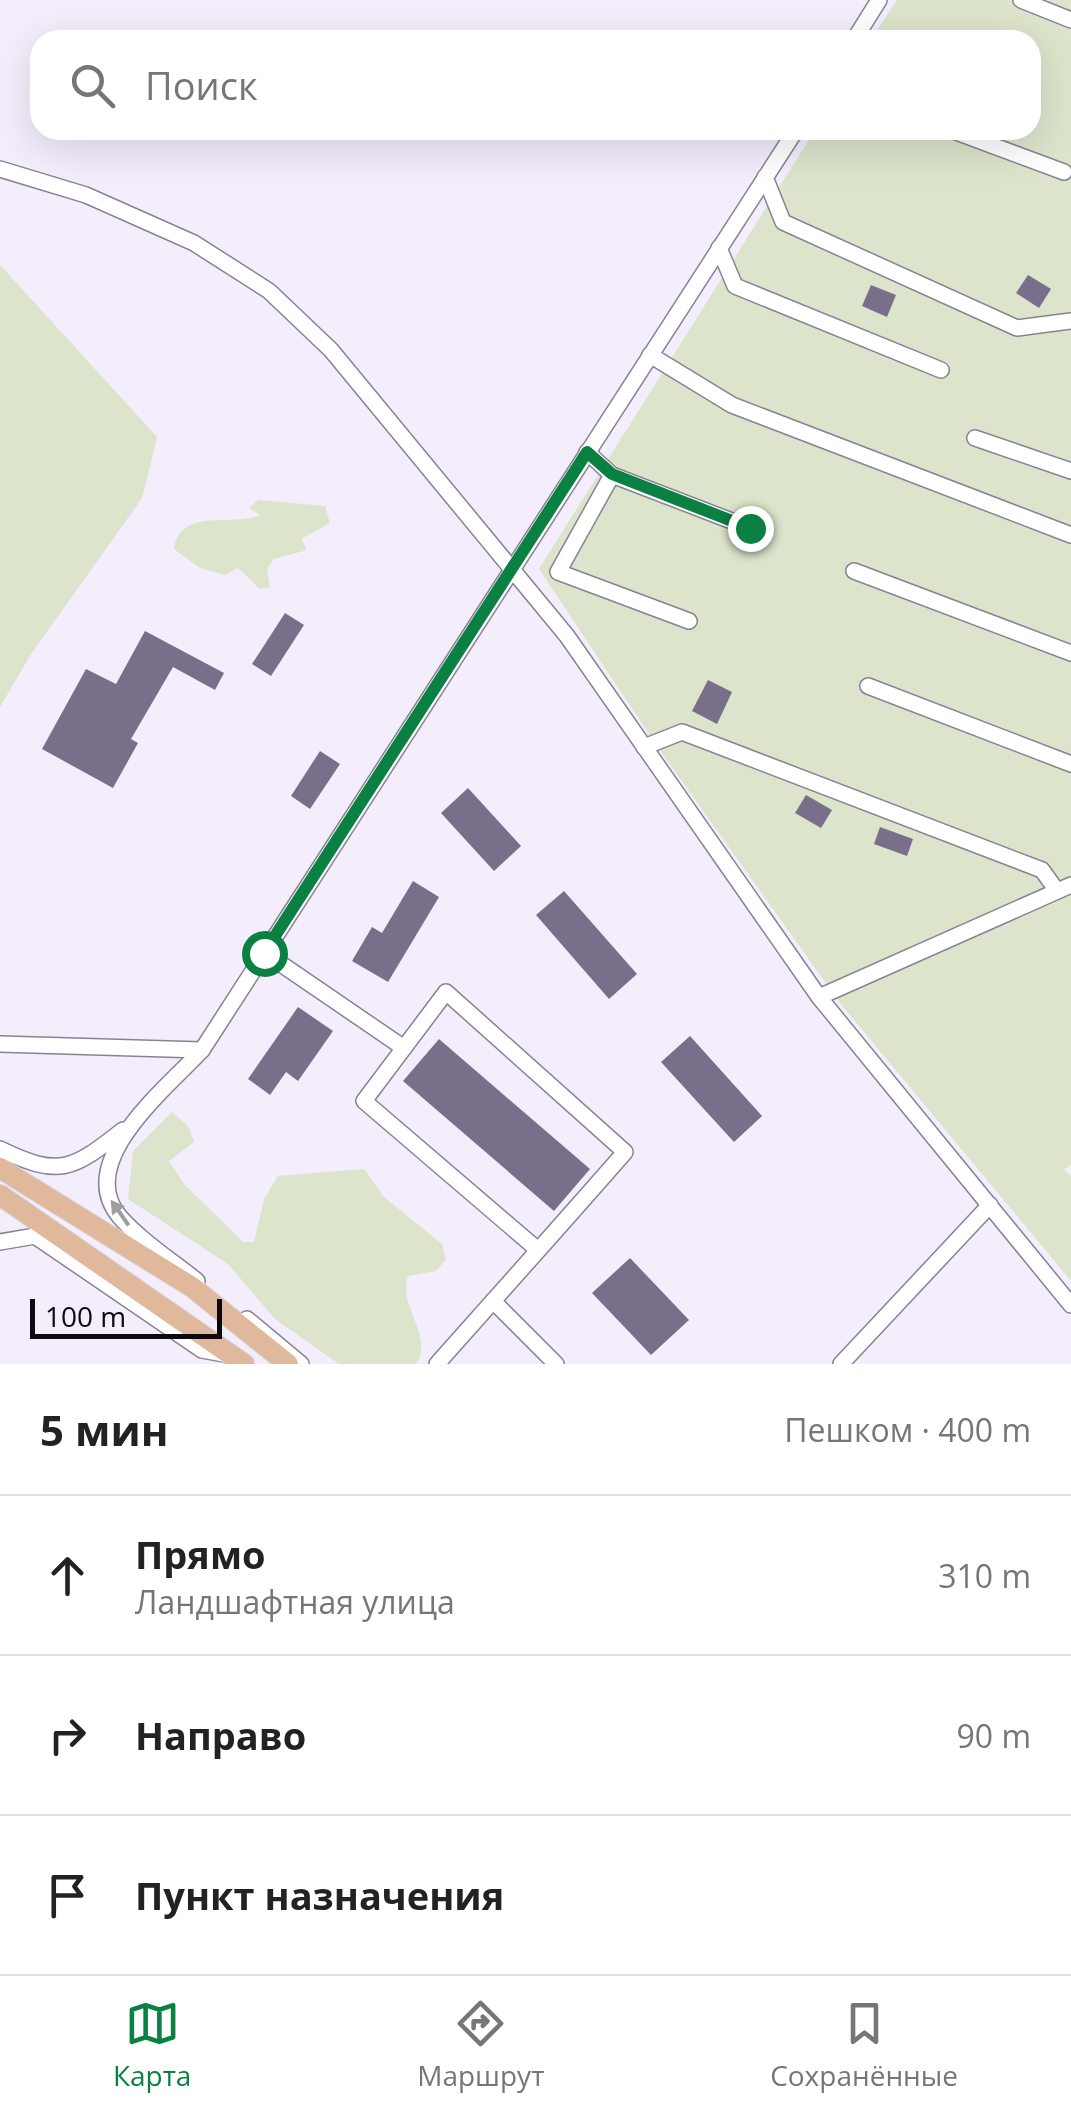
<!DOCTYPE html>
<html lang="ru">
<meta charset="utf-8">
<style>
body{margin:0;font-family:"Open Sans",sans-serif;background:#f2f2f2;color:#222}
.scale{position:absolute;left:30px;bottom:25px;width:192px;box-sizing:border-box;padding-left:10px;border:5px solid #0c0a10;border-top:0;font-size:28px;line-height:35px;white-space:nowrap;color:#0c0a10;-webkit-text-stroke:8px #f3edfc;paint-order:stroke}
.stop{position:absolute;width:30px;height:30px;margin:-22px;border:8px solid #0b8043;border-radius:50%;background:#fff}
.stop.end{background:#0b8043;border-color:#fff;box-shadow:0 2px 10px #0008}
.list{margin:0;padding:0;list-style:none}
h2{display:flex;justify-content:space-between;align-items:center;height:130px;margin:0;padding:0 40px;font-size:42px}
h2 small{font-size:32px;font-weight:400;color:#767676}
.list li{display:grid;grid-template-columns:65px 1fr auto;gap:30px;align-items:center;box-sizing:border-box;height:160px;padding:0 40px;border-top:2px solid #e0e0e0}
.list b{display:block;font-size:38px;white-space:nowrap}
.list p{margin:0;font-size:32px;white-space:nowrap;color:#767676}
.list em{font-size:32px;font-style:normal;color:#767676}
.icon{flex:none;width:55px;height:55px;fill:none;stroke:currentColor;stroke-width:2;stroke-linecap:round;stroke-linejoin:round}
.map{position:relative;flex:none;width:1071px;height:1364px;overflow:hidden}
.search{position:absolute;background:#fff;box-shadow:0 10px 40px #0002;left:30px;right:30px;top:30px;height:110px;display:flex;align-items:center;gap:25px;box-sizing:border-box;padding:0 35px;border-radius:30px;color:#767676;font-size:38px}
.sheet{height:610px;background:#fff}
nav{display:flex;justify-content:space-around;align-items:center;box-sizing:border-box;height:140px;border-top:2px solid #e0e0e0;background:#fff;font-size:28px;color:#767676}
nav a{display:grid;justify-items:center;gap:5px}
nav .on{color:#0b8043}
.map>svg:first-child{display:block}
.green{fill:#dce4cb}
.building{fill:#7a6f8a}
.lines{fill:none;stroke-linecap:round;stroke-linejoin:round}
.minor-casing{stroke:#898294;stroke-width:18}
.major-casing{stroke:#d3d3d4;stroke-width:22}
.minor{stroke:#fff;stroke-width:15}
.major{stroke:#e0b89c;stroke-width:20}
.oneway{fill:#9e9d9f}
.route{stroke:#0b8043;stroke-width:12}
</style>
<div class="map">
<svg width="1071" height="1364" viewBox="0 0 1071 1364">
<rect width="100%" height="100%" fill="#f3edfc"/>
<!-- green -->
<g class="green">
<path d="M 897,0 L 1071,0 L 1071,1165 L 1064,1169 L 1071,1177 L 1071,1281 L 840,1003 L 659,749 L 539,569 L 815,130 L 1031,130 L 1031,40 L 871,40 Z"/>
<path d="M 0,265 L 157,437 L 142,498 L 31,654 L 0,707 Z"/>
<path d="M 258,500 L 325,506 L 330,523 L 301,539 L 307,550 L 274,559 L 267,569 L 270,587 L 260,589 L 238,568 L 225,575 L 200,568 L 174,549 C 180,507 231,527 260,515 L 249,508 Z"/>
<path d="M 172,1112 L 188,1126 L 194,1142 L 169,1161 L 184,1184 L 243,1242 L 254,1242 L 264,1199 L 278,1176 L 364,1169 L 384,1197 L 442,1244 L 446,1259 L 436,1271 L 408,1276 C 397,1305 435,1337 416,1364 L 339,1364 L 275,1319 L 228,1264 L 128,1199 L 133,1151 Z"/>
</g>
<!-- building -->
<g class="building">
<path d="M 1028,275 L 1051,289 L 1039,308 L 1016,293 Z"/>
<path d="M 871,285 L 896,295 L 887,317 L 862,306 Z"/>
<path d="M 285,613 L 304,625 L 271,676 L 252,664 Z"/>
<path d="M 145,631 L 224,673 L 215,690 L 173,667 L 131,739 L 138,743 L 113,788 L 42,749 L 86,669 L 116,684 Z"/>
<path d="M 708,680 L 732,692 L 717,724 L 692,711 Z"/>
<path d="M 320,751 L 340,764 L 310,809 L 291,796 Z"/>
<path d="M 468,788 L 521,846 L 494,871 L 441,813 Z"/>
<path d="M 806,795 L 832,810 L 821,828 L 795,813 Z"/>
<path d="M 880,827 L 913,839 L 907,856 L 874,844 Z"/>
<path d="M 413,881 L 439,897 L 388,982 L 352,961 L 372,927 L 382,933 Z"/>
<path d="M 564,891 L 637,974 L 609,999 L 536,915 Z"/>
<path d="M 298,1007 L 333,1031 L 298,1081 L 286,1072 L 270,1095 L 248,1079 Z"/>
<path d="M 690,1036 L 762,1116 L 734,1142 L 661,1062 Z"/>
<path d="M 439,1039 L 590,1169 L 554,1211 L 403,1081 Z"/>
<path d="M 630,1258 L 689,1320 L 651,1355 L 592,1293 Z"/>
</g>
<g class="lines">
<!-- minor casing -->
<g class="minor-casing">
<g id="minor">
<path d="M 1021,0 L 1071,20"/>
<path d="M 854,40 L 879,0"/>
<path d="M 951,130 L 1064,172"/>
<path d="M 0,169 L 86,195 L 194,243 L 269,291 L 331,350 L 567,636 L 819,997 L 1071,1305"/>
<path d="M 765,177 L 783,222 L 1017,328 L 1071,321"/>
<path d="M 719,248 L 735,286 L 941,370"/>
<path d="M 650,355 L 732,405 L 1071,535"/>
<path d="M 975,438 L 1071,471"/>
<path d="M 587,452 L 612,475 L 750,528"/>
<path d="M 612,475 L 558,572 L 689,621"/>
<path d="M 854,571 L 1071,653"/>
<path d="M 868,686 L 1071,764"/>
<path d="M 644,747 L 682,732 L 1042,870 L 1057,891"/>
<path d="M 265,953 L 404,1048"/>
<path d="M 819,997 L 1071,885"/>
<path d="M 0,1044 L 202,1050"/>
<path d="M 0,1149 C 60,1178 72,1170 123,1130"/>
<path d="M 0,1242 L 35,1236 L 202,1350 L 224,1354"/>
<path d="M 197,1281 C 171,1260 141,1241 119,1216 C 74,1161 167,1088 202,1050 L 796,130"/>
<path d="M 493,1301 L 556,1364"/>
<path d="M 247,1319 L 301,1364"/>
<path d="M 437,1364 C 500,1293 563,1223 625,1152 L 446,992 L 364,1101 L 538,1250"/>
<path d="M 841,1364 L 990,1205"/>
</g>
</g>
<!-- major casing -->
<g class="major-casing">
<g id="major">
<path d="M 0,1168 L 192,1287 L 288,1364"/>
<path d="M 0,1195 L 244,1364"/>
</g>
</g>
<!-- minor -->
<use href="#minor" class="minor"/>
<!-- major -->
<use href="#major" class="major"/>
</g>
<!-- one-way arrows -->
<defs><path id="oneway-solid" d="M-6-.8H1V-3.2L6.5 0L1 3.2V.8H-6Z" transform="scale(2.5)"/></defs>
<use class="oneway" href="#oneway-solid" transform="translate(120 1213) rotate(-125)"/>
<g class="lines">
<!-- route -->
<path class="route" d="M 264,953 L 587,452 L 612,474 L 750,528"/>
</g>
</svg>
<div class="scale">100 m</div>
<div class="stop" style="left:264px;top:953px"></div>
<div class="stop end" style="left:750px;top:528px"></div>
<div class="search"><svg class="icon" aria-label="search" viewBox="0 0 24 24"><circle cx="10" cy="10" r="6"/><path d="M15 15l6 6"/></svg>Поиск</div>
</div>
<section class="sheet">
<h2>5 мин<small>Пешком · 400 m</small></h2>
<ul class="list">
<li><svg class="icon" aria-label="ahead" viewBox="0 0 24 24"><path d="M12 20V5M6 11l6-6 6 6"/></svg><div><b>Прямо</b><p>Ландшафтная улица</p></div><em>310 m</em></li>
<li><svg class="icon" aria-label="right" viewBox="0 0 24 24"><path d="M7 20v-9h11M14 6l5 5-5 5"/></svg><div><b>Направо</b></div><em>90 m</em></li>
<li><svg class="icon" aria-label="arrive" viewBox="0 0 24 24"><path d="M6 21V4h12l-3 4 3 4H6"/></svg><div><b>Пункт назначения</b></div></li>
</ul>
</section>
<nav>
<a class="on"><svg class="icon" aria-label="map" viewBox="0 0 24 24"><path d="M3 6l6-2 6 2 6-2v14l-6 2-6-2-6 2zM9 4v14M15 6v14"/></svg>Карта</a>
<a><svg class="icon" aria-label="directions" viewBox="0 0 24 24"><path d="M12 3l9 9-9 9-9-9zM9 14v-3h6M13 9l2 2-2 2"/></svg>Маршрут</a>
<a><svg class="icon" aria-label="saved" viewBox="0 0 24 24"><path d="M7 4h10v16l-5-4-5 4z"/></svg>Сохранённые</a>
</nav>
